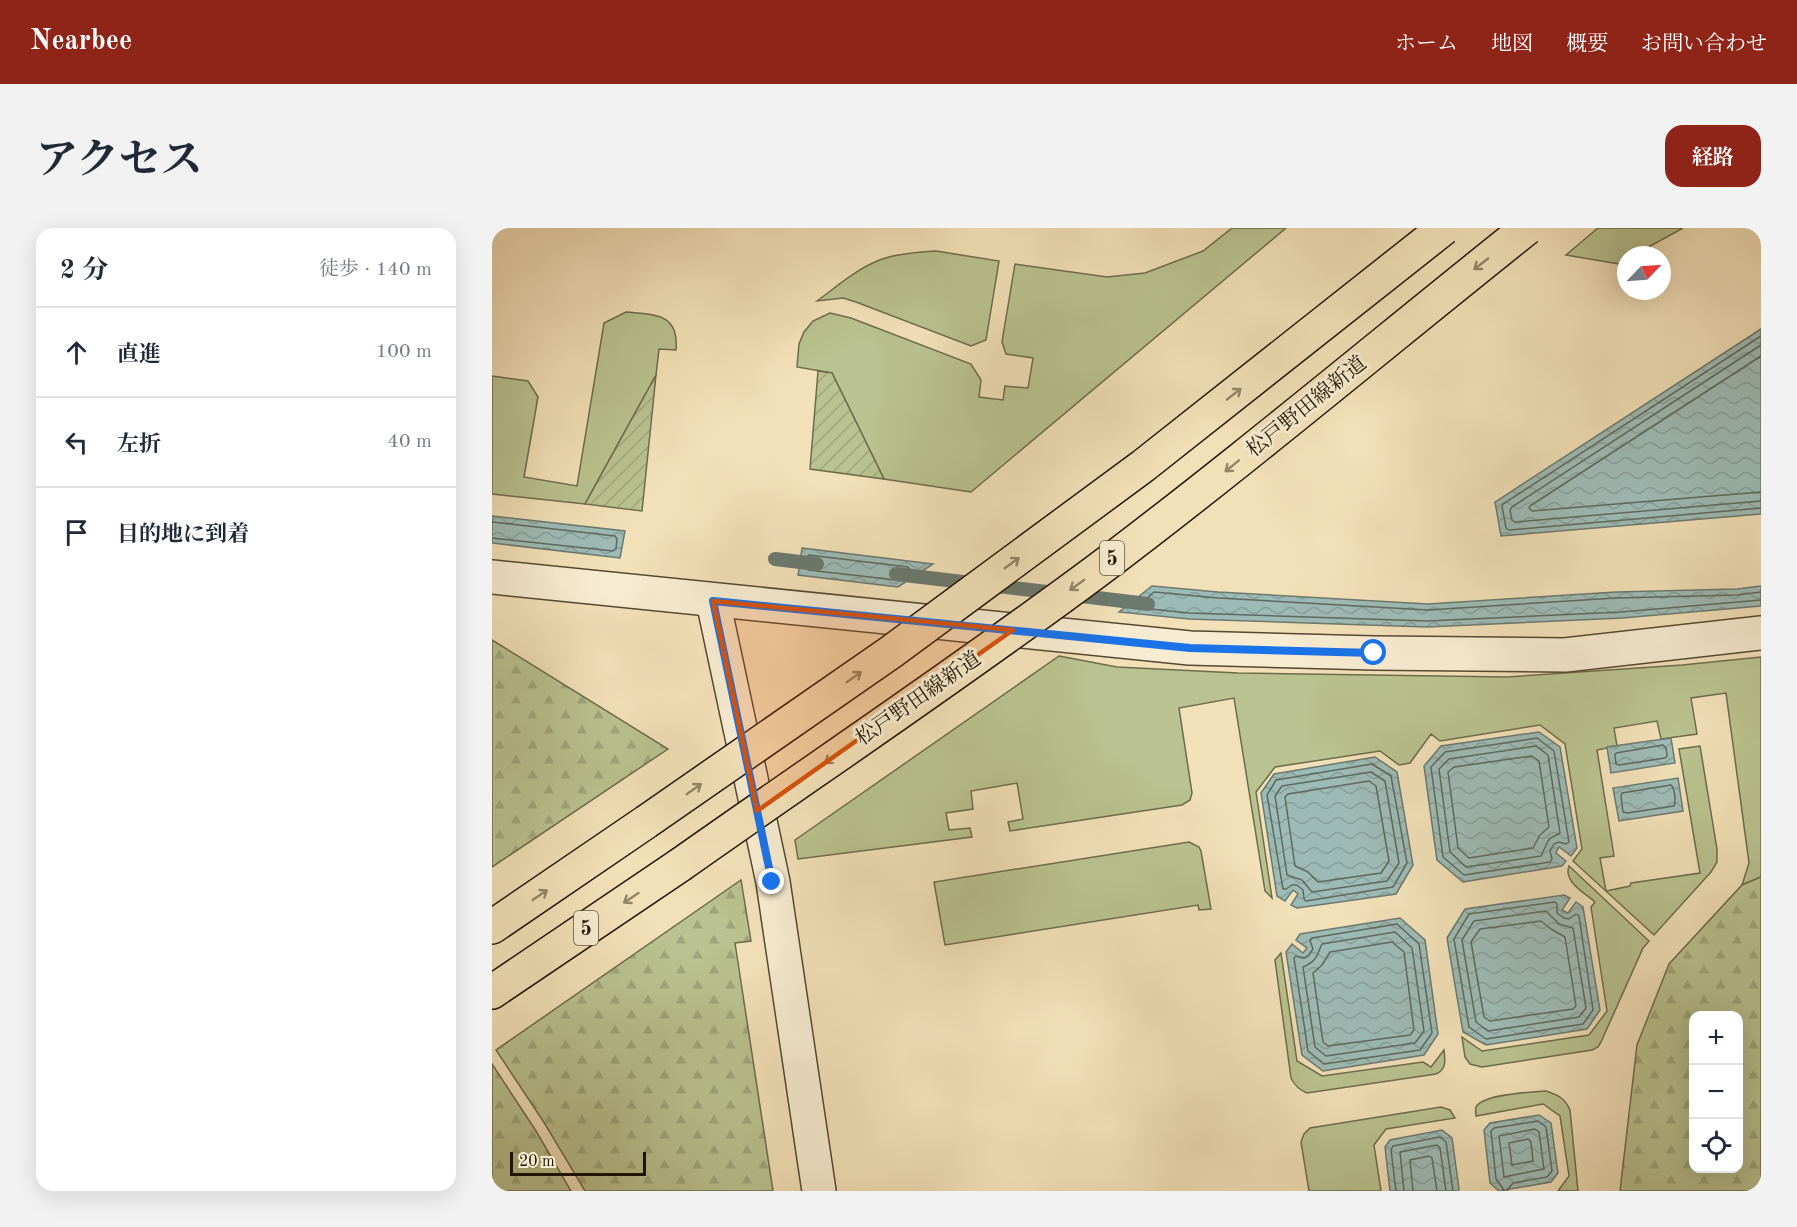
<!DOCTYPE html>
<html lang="ja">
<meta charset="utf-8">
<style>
body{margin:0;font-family:"Old Standard TT","Noto Serif JP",serif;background:#f2f2f3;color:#1f2937}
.controls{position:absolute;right:18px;bottom:18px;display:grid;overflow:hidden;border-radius:12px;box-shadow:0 6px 24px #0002}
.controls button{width:54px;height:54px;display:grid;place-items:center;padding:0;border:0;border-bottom:2px solid #e0e1e3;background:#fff;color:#1f2937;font:30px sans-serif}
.compass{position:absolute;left:1125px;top:18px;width:54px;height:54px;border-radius:50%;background:#fff;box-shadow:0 6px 24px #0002;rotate:65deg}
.scale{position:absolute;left:18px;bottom:15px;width:136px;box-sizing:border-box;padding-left:6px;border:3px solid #211505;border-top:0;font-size:16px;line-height:21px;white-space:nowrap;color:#211505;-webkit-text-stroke:4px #f7ebd1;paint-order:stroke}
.stop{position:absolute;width:18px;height:18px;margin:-14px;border:4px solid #1a73e8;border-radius:50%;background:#fff}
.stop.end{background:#1a73e8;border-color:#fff;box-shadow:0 2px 6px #0008}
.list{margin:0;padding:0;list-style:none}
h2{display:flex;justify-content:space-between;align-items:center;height:78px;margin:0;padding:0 24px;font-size:26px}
h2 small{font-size:20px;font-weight:400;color:#747a83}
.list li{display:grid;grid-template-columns:39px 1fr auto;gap:18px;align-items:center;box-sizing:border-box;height:90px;padding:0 24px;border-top:2px solid #e0e1e3}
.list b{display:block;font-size:22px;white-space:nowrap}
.list em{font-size:20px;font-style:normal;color:#747a83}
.icon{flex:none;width:33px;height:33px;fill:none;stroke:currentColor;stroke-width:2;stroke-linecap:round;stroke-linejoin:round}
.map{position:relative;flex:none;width:1269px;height:963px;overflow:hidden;border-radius:18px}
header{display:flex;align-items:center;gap:36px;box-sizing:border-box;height:84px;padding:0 30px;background:#8f2418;color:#fff}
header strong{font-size:28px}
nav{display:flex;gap:33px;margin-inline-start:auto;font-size:21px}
.intro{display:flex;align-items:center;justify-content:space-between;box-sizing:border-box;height:144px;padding:0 36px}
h1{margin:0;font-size:42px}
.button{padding:15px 27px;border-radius:18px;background:#8f2418;color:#fff;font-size:21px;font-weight:700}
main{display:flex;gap:36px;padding:0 36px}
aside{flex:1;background:#fff;border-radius:18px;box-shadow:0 6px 24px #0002}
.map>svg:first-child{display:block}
.grass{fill:#b9c290;stroke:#6d6c4a;stroke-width:1.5}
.forest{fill:url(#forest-firs);stroke:#6d6c4a;stroke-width:1.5;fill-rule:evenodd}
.garden{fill:url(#garden-furrows);stroke:#6d6c4a;stroke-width:1.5}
.water{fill:url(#water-waves);stroke:#6b796f;stroke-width:1.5}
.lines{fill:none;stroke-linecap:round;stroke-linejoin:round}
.shore{stroke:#5f685e;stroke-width:1.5}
.stream{stroke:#6b796f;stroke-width:14}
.minor-casing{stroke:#554832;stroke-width:36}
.primary-casing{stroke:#211505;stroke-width:36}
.minor{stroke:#f7ebd1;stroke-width:33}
.primary{stroke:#f2e0b8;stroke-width:33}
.primary-bridge-casing{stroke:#211505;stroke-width:36;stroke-linecap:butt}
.primary-bridge{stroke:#f2e0b8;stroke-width:33}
.oneway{stroke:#948567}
.route{stroke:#1a73e8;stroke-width:8}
.marked{fill:#d4520b;fill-opacity:0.2;stroke:#d4520b;stroke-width:4.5;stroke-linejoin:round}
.labels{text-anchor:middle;stroke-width:6;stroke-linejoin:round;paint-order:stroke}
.shield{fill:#f7ebd1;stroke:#615542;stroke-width:1.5}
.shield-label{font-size:20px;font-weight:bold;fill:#211505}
.street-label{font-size:21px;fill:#211505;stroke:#f7ebd1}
</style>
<header>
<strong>Nearbee</strong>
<nav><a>ホーム</a><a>地図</a><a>概要</a><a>お問い合わせ</a></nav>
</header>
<div class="intro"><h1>アクセス</h1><a class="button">経路</a></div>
<main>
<aside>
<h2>2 分<small>徒歩 · 140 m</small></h2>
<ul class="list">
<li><svg class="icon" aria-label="ahead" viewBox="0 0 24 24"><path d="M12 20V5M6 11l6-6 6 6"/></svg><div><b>直進</b></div><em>100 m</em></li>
<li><svg class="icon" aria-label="left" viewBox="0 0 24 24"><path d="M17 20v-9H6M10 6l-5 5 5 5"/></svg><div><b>左折</b></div><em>40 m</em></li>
<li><svg class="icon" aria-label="arrive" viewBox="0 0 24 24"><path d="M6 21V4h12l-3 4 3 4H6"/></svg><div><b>目的地に到着</b></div></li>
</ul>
</aside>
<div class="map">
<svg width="1269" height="963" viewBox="0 0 1269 963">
<defs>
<pattern id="forest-firs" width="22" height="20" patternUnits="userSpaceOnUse" patternTransform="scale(1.5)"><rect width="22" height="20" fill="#b9c290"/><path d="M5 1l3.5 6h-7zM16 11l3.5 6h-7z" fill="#9fa67b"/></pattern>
<pattern id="garden-furrows" width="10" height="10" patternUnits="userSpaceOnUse" patternTransform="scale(1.5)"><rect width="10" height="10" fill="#b9c290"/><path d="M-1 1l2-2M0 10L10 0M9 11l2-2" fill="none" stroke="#9fa67b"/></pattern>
<pattern id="water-waves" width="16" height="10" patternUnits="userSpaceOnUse" patternTransform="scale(1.5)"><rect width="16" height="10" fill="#9dbbb6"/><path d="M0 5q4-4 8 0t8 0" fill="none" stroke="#87a09b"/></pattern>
</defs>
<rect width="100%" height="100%" fill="#f2e0b8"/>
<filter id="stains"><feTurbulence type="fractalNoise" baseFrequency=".00333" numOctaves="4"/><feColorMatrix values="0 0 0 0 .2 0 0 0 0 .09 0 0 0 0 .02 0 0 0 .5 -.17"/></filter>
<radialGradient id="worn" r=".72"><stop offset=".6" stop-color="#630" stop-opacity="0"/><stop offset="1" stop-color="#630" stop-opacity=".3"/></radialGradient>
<!-- grass -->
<g class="grass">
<path d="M 740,0 L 794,0 L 479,264 L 392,251 L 340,145 L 305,139 L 307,116 L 312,104 L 321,93 L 338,85 L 359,90 L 479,136 L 489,152 L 487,169 L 511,172 L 513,158 L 536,160 L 541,130 L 514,126 L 510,114 L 523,36 L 615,49 L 653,45 L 711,23 Z"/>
<path d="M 1106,0 L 1191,0 L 1142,27 L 1134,27 L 1134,32 L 1127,36 L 1074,27 Z"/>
<path d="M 444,23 L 507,33 L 494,112 L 479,118 L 364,74 L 351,70 L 325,73 C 347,57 370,36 397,29 C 412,25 428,24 444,23 Z"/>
<path d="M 134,84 C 163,87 187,85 184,122 L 167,121 L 164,147 L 93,276 L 0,266 L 0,148 L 36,153 L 46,169 L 32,249 L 85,258 L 112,95 Z"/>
<path d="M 567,428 L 625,439 L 746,445 L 1015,449 L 1190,437 L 1269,429 L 1269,649 L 1250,657 L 1257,635 L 1234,465 L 1199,470 L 1205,506 L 1169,511 L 1165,493 L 1122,500 L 1125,518 L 1105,522 L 1122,628 L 1108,630 L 1114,663 L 1138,658 L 1139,655 L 1208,645 L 1187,521 L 1208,518 L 1225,621 L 1225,634 L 1219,644 L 1162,707 L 1081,633 L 1090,621 L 1073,516 L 1048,497 L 948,513 L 939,506 L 918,535 L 907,537 L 888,523 L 783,539 L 764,564 L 780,670 L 773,663 L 742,470 L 687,480 L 700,565 L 698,572 L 690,577 L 518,603 L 516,594 L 531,591 L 525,555 L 479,563 L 481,581 L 454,585 L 457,602 L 478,600 L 480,609 L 306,631 L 303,612 Z"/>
<path d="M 697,614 L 707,619 L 709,623 L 719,681 L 707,682 L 706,677 L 453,717 L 442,654 Z"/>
<path d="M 1077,638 L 1157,713 L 1151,720 L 1109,814 L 1106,819 L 1100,822 L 990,839 L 978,836 L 973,829 L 970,809 L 990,823 L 1097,807 L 1115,783 L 1099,679 L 1103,674 C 1093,665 1071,654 1077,638 Z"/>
<path d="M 789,725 L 805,833 L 830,848 L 931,834 L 939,839 L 952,822 C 953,832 955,841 944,846 L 815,865 C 807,862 803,858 799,850 L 783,732 Z"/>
<path d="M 1054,863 C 1066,867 1073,870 1078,882 L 1086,963 L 1066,963 L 1077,948 L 1068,888 L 1051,876 L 984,888 C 984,885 983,882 984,879 C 991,866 1040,864 1054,863 Z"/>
<path d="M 949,879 L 958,882 L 963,890 L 894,901 L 882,917 L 889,963 L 817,963 L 809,914 L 812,906 L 818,900 Z"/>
</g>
<!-- forest -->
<g class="forest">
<path d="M 0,412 L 176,521 L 0,639 Z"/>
<path d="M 1269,649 L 1269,963 L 1128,963 L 1145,817 L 1177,736 L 1250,657 ZM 1202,788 L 1246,788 L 1246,940 L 1202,940 Z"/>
<path d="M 249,652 L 259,713 L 243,715 L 281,963 L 93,963 L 53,896 L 4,822 Z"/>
<path d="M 0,836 L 44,903 L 79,963 L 0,963 Z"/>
</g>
<!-- garden -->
<g class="garden">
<path d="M 326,143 L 340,145 L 392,251 L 318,241 Z"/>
<path d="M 164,147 L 150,283 L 93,276 Z"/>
</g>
<!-- water -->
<g class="water">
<path d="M 1269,101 L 1269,286 L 1009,308 L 1003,274 Z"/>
<path d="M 0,288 L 133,303 L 128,330 L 0,315 Z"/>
<path d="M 310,320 L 441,336 L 406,359 L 306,347 Z"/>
<path d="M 660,358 L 726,364 L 936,376 L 1124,364 L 1245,361 L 1269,358 L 1269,378 L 1130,390 L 935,399 L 697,391 L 627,384 Z"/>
<path d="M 1047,504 L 1068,519 L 1085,620 L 1079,628 L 1067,619 L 1064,625 L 1074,633 L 1070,638 L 971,654 L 945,632 L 932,538 L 949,518 Z"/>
<path d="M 1179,510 L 1183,535 L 1119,545 L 1115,519 Z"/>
<path d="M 883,529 L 905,544 L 921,637 L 904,666 L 805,680 L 799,677 L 806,666 L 801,662 L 793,673 L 785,668 L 769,565 L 782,546 Z"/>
<path d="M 1186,550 L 1191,583 L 1127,593 L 1121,560 Z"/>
<path d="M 1072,667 L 1078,670 L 1070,682 L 1076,685 L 1084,674 L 1091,679 L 1108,782 L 1095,801 L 994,817 L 971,804 L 955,710 L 973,681 Z"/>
<path d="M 908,690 L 933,712 L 946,806 L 932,827 L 831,843 L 810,827 L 794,724 L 800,716 L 811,725 L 815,720 L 804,712 L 808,706 Z"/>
<path d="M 1047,887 L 1059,895 L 1066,945 L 1059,954 L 1007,963 L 998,955 L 992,902 L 998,895 Z"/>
<path d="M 950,902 L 960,910 L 967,961 L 966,963 L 898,963 L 893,919 L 898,912 Z"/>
</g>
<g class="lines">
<!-- shore -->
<g class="shore">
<path d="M 1269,108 L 1011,276 L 1010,278 L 1014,300 L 1017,302 L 1269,280"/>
<path d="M 1269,117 L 1020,279 L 1018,282 L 1020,292 L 1023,294 L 1269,273"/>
<path d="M 1269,128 L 1038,278 L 1037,280 L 1040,283 L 1269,264"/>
<path d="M 0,294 L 123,308 L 125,311 L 124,321 L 121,323 L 0,310"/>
<path d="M 317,327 L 416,339 L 418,342 L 404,352 L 316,342 L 313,339 L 315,329 Z"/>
<path d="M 1269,364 L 1245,367 L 1124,370 L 936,382 L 726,370 L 662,364 L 647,377 L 649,380 L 697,385 L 935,393 L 1129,384 L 1269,372"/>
<path d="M 1045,510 L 1062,523 L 1077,614 L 1074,616 L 1067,614 L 1062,616 L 1058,623 L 1060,631 L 1058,634 L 972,647 L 951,629 L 939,539 L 953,524 Z"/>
<path d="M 1171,517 L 1174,520 L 1175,528 L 1173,530 L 1127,537 L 1124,536 L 1123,527 L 1124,525 Z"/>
<path d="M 1044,518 L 1056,527 L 1068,605 L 1057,611 L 1049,628 L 974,639 L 958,624 L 947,541 L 957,531 Z"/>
<path d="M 1040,528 L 1047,533 L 1057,599 L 1048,607 L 1041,620 L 977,630 L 966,620 L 956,544 L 962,539 Z"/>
<path d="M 880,536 L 899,548 L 915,635 L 901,659 L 814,673 L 812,671 L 811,662 L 805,657 L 800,657 L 794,661 L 791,661 L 775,567 L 784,552 Z"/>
<path d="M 879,544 L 893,553 L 907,635 L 895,653 L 820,664 L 810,652 L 795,647 L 783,568 L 790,558 Z"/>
<path d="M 877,553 L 884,558 L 897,633 L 889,645 L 826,654 L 816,644 L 803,638 L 793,569 L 796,566 Z"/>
<path d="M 1179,557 C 1183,561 1184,573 1182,578 L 1135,585 L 1131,584 L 1129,568 L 1130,565 Z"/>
<path d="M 1063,674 L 1065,676 L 1065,685 L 1072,690 L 1077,691 L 1084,686 L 1087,688 L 1101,782 L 1091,796 L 994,811 L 977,799 L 962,711 L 977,686 Z"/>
<path d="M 1054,683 L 1067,696 L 1081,700 L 1094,780 L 1087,789 L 996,803 L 984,794 L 970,712 L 982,693 Z"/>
<path d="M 1049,693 L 1059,701 L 1073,709 L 1084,778 L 1081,781 L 998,793 L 992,789 L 979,714 L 988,701 Z"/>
<path d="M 905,696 L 927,716 L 940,805 L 928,822 L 832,836 L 816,823 L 802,730 L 804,728 L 812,730 L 816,728 L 821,721 L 818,713 L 820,710 Z"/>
<path d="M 903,704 L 920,720 L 932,803 L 923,815 L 834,828 L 823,819 L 811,739 C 826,732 824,728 830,716 Z"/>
<path d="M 900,714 L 912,724 L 922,802 L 918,807 L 836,818 L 831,814 L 821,745 L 830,737 L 838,724 Z"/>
<path d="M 1043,901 L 1047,904 L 1052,941 L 1012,949 L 1007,908 Z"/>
<path d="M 1036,911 L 1039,914 L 1041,933 L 1020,937 L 1017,915 Z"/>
<path d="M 904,963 L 899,922 L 901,918 L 948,909 L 954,914 L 961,963"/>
<path d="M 912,963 L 908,924 L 945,917 L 948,920 L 954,963"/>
<path d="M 921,963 L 918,932 L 937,928 L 940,930 L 945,963"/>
<path d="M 1011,963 L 1012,962 L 1004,951 L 999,903 L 1002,900 L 1046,893 L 1054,899 L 1060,943 L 1055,949 L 1021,955 L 1015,962 L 1016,963"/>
</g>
<!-- stream -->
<g class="stream">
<path d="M 283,331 L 325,336"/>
<path d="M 404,346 L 656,376"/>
</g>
<!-- minor casing -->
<g class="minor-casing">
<g id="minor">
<path d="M 0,349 L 698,420 L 882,425 L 1073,427 L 1269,405"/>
<path d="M 221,373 L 281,654 L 327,963"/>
</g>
</g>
<!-- primary casing -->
<g class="primary-casing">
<g id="primary">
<path d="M 0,699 L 154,594"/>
<path d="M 0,764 L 188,637"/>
</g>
</g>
<!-- minor -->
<use href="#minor" class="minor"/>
<!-- primary -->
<use href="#primary" class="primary"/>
<!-- primary-bridge casing -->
<g class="primary-bridge-casing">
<g id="primary-bridge">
<path d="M 154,594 L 399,424 L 651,238 L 952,0"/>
<path d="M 188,637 C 327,539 469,444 606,342 C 752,232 892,114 1035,0"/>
</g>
</g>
<!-- primary-bridge -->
<use href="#primary-bridge" class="primary-bridge"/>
</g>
<!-- one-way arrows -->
<defs><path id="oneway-shaft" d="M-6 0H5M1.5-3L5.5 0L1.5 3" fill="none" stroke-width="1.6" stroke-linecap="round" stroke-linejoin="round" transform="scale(1.5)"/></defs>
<g class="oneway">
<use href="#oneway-shaft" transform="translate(989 36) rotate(142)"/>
<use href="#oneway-shaft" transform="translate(742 166) rotate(-38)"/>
<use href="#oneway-shaft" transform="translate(740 238) rotate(141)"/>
<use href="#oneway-shaft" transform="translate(520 335) rotate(-36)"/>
<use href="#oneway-shaft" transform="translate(585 357) rotate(144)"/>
<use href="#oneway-shaft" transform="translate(362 449) rotate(-35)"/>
<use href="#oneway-shaft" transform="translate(340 530) rotate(145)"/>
<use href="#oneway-shaft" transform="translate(202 561) rotate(-35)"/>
<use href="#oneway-shaft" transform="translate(48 667) rotate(-34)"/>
<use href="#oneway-shaft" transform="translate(139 670) rotate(146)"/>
</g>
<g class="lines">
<!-- route -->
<path class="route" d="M 280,654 L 221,373 L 698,420 L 882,425"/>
</g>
<!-- marked area -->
<path class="marked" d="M 221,373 L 521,402 L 265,583 Z"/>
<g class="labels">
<!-- shield labels -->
<g class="shield">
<rect x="608" y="313" width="24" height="34" rx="4.5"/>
<rect x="82" y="683" width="24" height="34" rx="4.5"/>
</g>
<g class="shield-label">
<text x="620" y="337">5</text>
<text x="94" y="707">5</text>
</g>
<!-- street labels -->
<g class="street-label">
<text transform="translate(814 178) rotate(-39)" y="7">松戸野田線新道</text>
<text transform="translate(426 470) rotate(-35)" y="7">松戸野田線新道</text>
</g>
</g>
<rect width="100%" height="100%" filter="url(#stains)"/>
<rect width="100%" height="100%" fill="url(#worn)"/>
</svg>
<div class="controls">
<button>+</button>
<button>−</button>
<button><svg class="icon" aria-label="locate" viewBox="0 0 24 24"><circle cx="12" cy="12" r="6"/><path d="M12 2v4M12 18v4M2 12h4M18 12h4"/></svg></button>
</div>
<svg class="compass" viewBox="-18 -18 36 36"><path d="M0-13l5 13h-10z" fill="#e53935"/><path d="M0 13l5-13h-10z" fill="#747a83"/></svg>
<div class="scale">20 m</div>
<div class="stop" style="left:882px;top:425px"></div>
<div class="stop end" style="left:280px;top:654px"></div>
</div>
</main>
